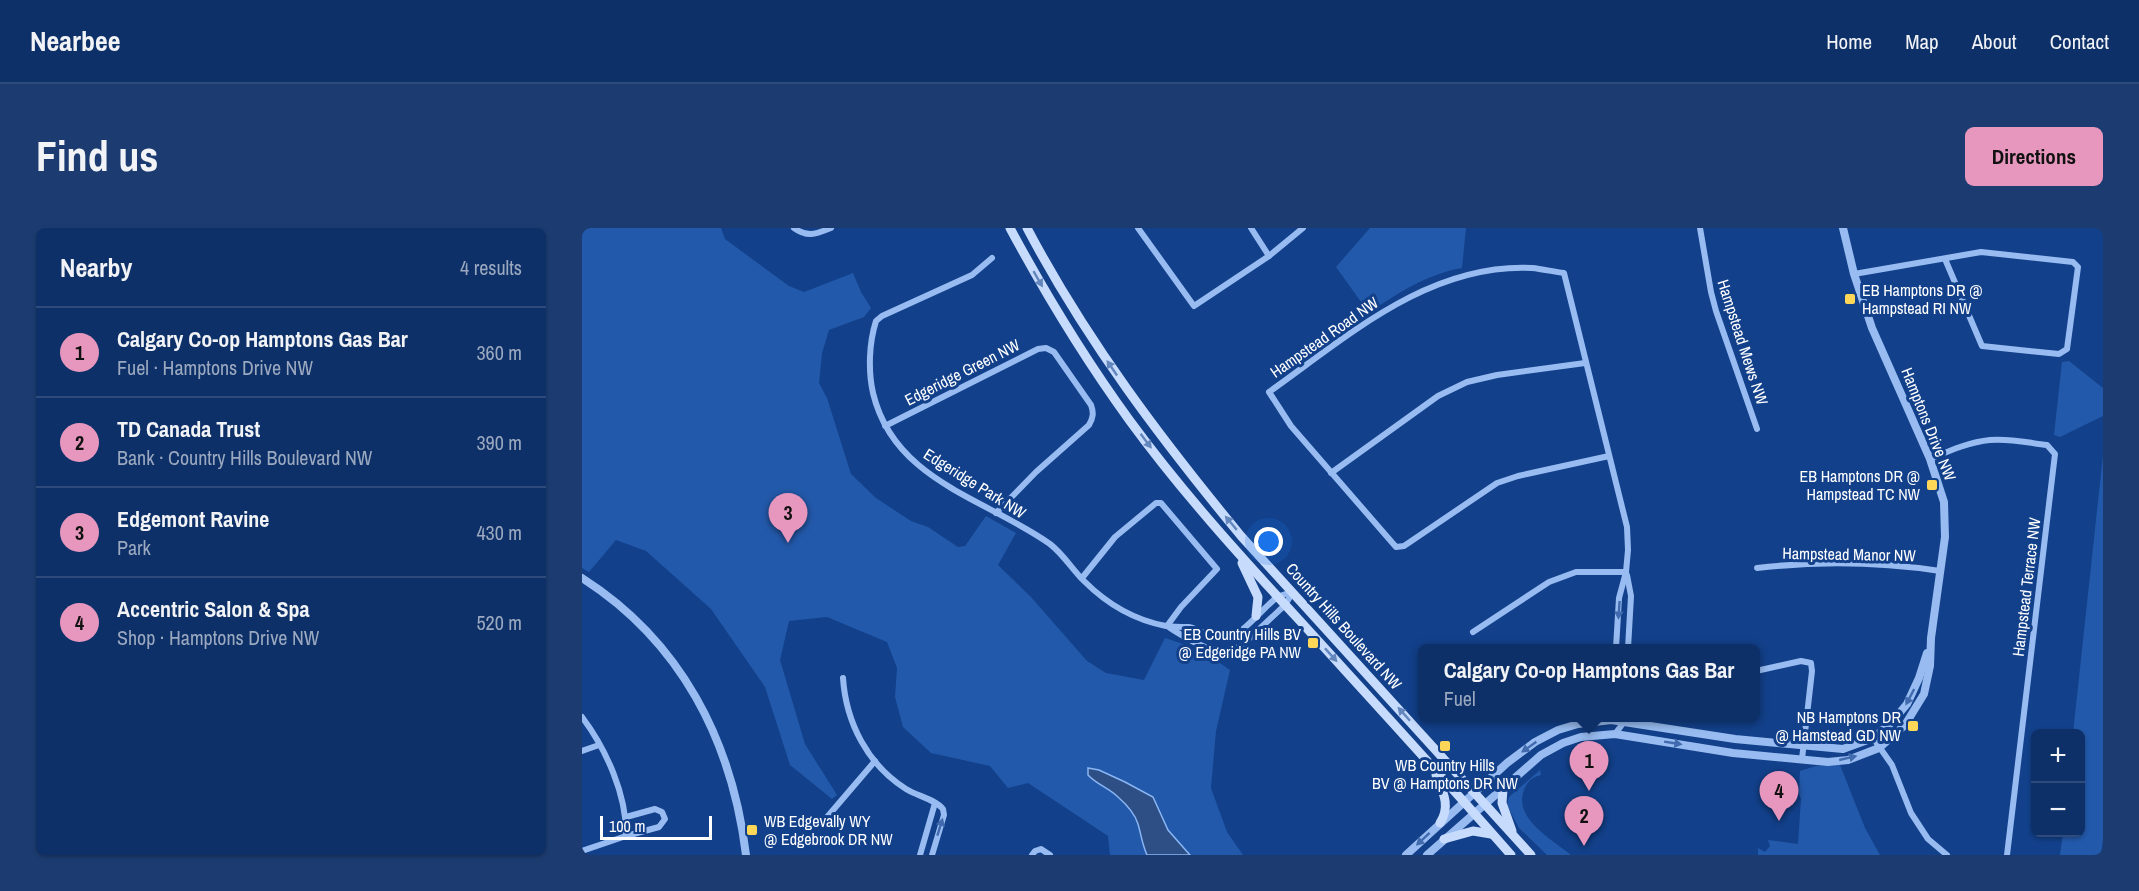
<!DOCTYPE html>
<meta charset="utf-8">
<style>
body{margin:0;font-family:"Archivo Narrow",sans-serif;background:#1c3c71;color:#f1f3f6}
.controls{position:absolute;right:18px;bottom:18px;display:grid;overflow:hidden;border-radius:9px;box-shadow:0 2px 4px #0004}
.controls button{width:54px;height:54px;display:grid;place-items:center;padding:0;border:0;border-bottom:2px solid #2e4b7c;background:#0e3068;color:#f1f3f6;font:30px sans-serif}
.scale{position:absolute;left:18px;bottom:15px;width:112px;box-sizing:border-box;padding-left:6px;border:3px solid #fff;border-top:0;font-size:16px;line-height:21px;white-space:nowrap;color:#fff;-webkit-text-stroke:4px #12408a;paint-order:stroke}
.you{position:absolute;left:687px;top:314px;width:21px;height:21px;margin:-15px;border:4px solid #fff;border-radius:50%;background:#1a73e8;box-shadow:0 0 0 9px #1a73e833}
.badge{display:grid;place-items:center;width:39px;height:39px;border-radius:50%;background:#e797bd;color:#111;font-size:20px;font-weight:700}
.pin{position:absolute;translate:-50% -50px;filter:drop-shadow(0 2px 3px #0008)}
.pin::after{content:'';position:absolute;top:32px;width:21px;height:18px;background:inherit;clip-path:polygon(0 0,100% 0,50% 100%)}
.popup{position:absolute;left:836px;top:416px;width:342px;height:78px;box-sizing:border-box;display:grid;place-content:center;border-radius:9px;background:#0e3068;filter:drop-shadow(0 2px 4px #0005);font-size:20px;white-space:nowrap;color:#9ba9c0}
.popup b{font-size:22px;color:#f1f3f6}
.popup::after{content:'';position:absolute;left:50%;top:100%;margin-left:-12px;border:12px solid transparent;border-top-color:#0e3068}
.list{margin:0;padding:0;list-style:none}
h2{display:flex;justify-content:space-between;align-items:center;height:78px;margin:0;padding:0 24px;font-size:26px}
h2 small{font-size:20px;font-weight:400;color:#9ba9c0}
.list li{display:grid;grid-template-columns:39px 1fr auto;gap:18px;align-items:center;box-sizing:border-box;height:90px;padding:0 24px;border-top:2px solid #2e4b7c}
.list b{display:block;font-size:22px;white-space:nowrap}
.list p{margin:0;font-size:20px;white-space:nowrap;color:#9ba9c0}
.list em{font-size:20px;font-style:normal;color:#9ba9c0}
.map{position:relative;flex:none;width:1521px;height:627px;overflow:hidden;border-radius:9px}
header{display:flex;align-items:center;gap:36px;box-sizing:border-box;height:84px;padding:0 30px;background:#0e3068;border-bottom:2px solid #2e4b7c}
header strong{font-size:28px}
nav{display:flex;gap:33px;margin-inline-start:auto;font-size:21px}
.intro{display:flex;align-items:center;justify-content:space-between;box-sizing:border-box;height:144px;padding:0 36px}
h1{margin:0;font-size:42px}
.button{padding:15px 27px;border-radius:9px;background:#e797bd;color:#111;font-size:21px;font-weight:700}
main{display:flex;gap:36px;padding:0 36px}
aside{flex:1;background:#0e3068;border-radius:9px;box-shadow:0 2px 4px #0004}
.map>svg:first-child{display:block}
.green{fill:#2359aa}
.water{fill:#2d4f86;stroke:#8ab6f4;stroke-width:1.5}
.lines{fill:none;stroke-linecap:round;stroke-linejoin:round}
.minor{stroke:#98bcf1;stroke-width:6}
.tertiary{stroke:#98bcf1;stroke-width:8}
.secondary{stroke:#c7dbfc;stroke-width:9}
.oneway{fill:#6386bd}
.oneway2{fill:#416bae}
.poi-dot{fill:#ffd758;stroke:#12408a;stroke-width:2}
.labels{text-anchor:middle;stroke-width:6;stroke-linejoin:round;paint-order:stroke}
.poi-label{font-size:16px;fill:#fff;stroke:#12408a;text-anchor:end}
.street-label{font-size:16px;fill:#fff;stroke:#12408a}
</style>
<header>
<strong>Nearbee</strong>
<nav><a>Home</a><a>Map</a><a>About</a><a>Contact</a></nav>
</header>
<div class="intro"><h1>Find us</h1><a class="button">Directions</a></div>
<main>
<aside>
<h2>Nearby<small>4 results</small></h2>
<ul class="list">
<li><span class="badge">1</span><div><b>Calgary Co-op Hamptons Gas Bar</b><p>Fuel · Hamptons Drive NW</p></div><em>360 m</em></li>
<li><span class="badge">2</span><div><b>TD Canada Trust</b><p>Bank · Country Hills Boulevard NW</p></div><em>390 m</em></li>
<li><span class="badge">3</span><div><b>Edgemont Ravine</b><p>Park</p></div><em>430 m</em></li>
<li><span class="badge">4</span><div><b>Accentric Salon &amp; Spa</b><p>Shop · Hamptons Drive NW</p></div><em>520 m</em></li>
</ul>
</aside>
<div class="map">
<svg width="1521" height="627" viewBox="0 0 1521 627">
<rect width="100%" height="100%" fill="#12408a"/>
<!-- green -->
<g class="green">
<path d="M 0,0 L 139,0 L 143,11 L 207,58 L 222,64 L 271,45 L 279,64 L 289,80 L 282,89 L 247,102 L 240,125 L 237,155 L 245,170 L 269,246 L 294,270 L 329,293 L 346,299 L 376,319 L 383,318 L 404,288 L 434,305 L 416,337 L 449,369 L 505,433 L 524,445 L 562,452 L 583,410 C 607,417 627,427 648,442 L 634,503 L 629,560 L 645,604 L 661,627 L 528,627 L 526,608 L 446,555 L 426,560 L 408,538 L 349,525 L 321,499 L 313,469 L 315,440 L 305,414 L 245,389 L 207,393 L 198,432 L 223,516 L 255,567 L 250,571 L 208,537 L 183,459 L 129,381 L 64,323 L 34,312 L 7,344 L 0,340 Z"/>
<path d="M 788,0 L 884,0 L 880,40 C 846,46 815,65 787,85 L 754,39 Z"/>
<path d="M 1487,133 L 1521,160 L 1521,188 L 1478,209 L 1472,207 L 1480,134 Z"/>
<path d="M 1521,227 L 1521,611 L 1519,627 L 1478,627 L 1481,605 L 1498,604 L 1498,506 L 1491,505 Z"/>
<path d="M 1258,537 L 1283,600 L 1298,627 L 1176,627 L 1176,620 L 1183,624 L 1188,618 L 1186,612 L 1216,616 L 1219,571 L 1217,566 L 1218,543 L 1234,538 Z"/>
<path d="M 958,542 L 959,547 C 950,549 945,554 942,562 C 931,591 971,612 989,627 L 965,627 L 937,600 L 925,577 L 927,569 Z"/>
</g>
<!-- water -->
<path class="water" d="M 506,540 L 517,542 L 543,554 L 571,569 L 586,602 L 608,627 L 565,627 C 560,616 559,606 556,596 C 553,586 544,576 536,569 C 527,560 514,556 506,547 Z"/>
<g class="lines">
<!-- minor -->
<g class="minor">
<path d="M 212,0 C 226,10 234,6 249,0"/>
<path d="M 556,0 L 612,78 L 687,28 L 721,0"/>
<path d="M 669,0 L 687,28"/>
<path d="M 1118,0 L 1129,64 L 1134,83 L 1175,201"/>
<path d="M 410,30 L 390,47 L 300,88 L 294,93 C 287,115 286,143 291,165 C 312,253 403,270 468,316 C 481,326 490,341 502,353 C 524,375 552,392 584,398 C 592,399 599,399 607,399 C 618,401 629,411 641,411 C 656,412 681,380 694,370 C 698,367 705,366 711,364"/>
<path d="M 1272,46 L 1399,24 L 1491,34 L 1496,39 L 1485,121 L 1477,126 L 1400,118 L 1363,31"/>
<path d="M 303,198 L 456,121 L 464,120 L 472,124 L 509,177 C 512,185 511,190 507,197 L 454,244 L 414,285"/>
<path d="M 1027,228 L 936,248 L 915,255 L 822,318 L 814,319 L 709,198 L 687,164 C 766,108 847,35 950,40 C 961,41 972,44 982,45 L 1045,299 L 1046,322 L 1044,344 L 1037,370 L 1034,420"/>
<path d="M 1348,231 C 1367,223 1387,214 1408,212 C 1427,210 1447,215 1465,217 L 1473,226 L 1425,627"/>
<path d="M 749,245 L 856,168 L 885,154 L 915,147 L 1003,135"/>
<path d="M 1175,340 C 1235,333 1298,334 1358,343"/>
<path d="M 1045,347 L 1049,368 L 1046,420"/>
<path d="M 500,350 L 533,309 L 574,275 L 579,275 L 635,341 L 599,379 L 585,398"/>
<path d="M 588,400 C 609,413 635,431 659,418 L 703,377 L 711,364"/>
<path d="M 891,404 L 967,354 L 994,344 L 1044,344"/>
<path d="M 1174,443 L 1219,433 L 1229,435 L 1230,443 L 1220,531"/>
<path d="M 261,450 C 264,495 286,537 324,561 C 335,568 353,571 361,581 L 362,587 L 350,627"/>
<path d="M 0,489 C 24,521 45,567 44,608 L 0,623"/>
<path d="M 1033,506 L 1042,494 L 1042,490"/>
<path d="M 1291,510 L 1310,537 L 1329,585 L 1346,611 L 1365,627"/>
<path d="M 0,523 L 17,517"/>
<path d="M 44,589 L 73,581 L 80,584 L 83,591 L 77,599 L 44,608"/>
<path d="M 240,595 L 293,533"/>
<path d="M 338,627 L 353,575"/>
<path d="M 450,627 L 453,623 L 459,621 L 468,627"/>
</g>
<!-- tertiary -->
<g class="tertiary">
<path d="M 0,350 C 99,413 150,513 164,627"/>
<path d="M 824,627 L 925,535 L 953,514 L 976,502 L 996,496 L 1029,492 L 1153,511 L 1261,521 L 1291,510 L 1309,495 L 1325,476 L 1337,450 L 1345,425"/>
<path d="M 845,627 L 959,527 L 981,515 L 999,509 L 1033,506 L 1151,525 L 1246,534 L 1266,532 L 1297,520 L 1323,497 L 1342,466 L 1348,438 L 1349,410 L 1363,309 L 1362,274 L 1348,231 L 1290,100 L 1272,46 L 1261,0"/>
</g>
<!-- secondary -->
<g class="secondary">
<path d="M 428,0 C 464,67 503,131 548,193 C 600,264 659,329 719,394 C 789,471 860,548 929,627"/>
<path d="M 445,0 C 504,112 579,211 659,308 L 949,627"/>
<path d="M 660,335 L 676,369 L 674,388"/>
<path d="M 854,547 C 861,564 869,578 858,595"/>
<path d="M 921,561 L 920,575 L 930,603"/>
<path d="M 862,611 L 891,603 L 909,606"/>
</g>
</g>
<!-- one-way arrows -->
<defs><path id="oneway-solid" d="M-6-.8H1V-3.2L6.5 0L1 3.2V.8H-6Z" transform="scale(1.5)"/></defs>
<g class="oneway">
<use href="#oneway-solid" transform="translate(456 51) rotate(60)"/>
<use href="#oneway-solid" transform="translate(530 140) rotate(-124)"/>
<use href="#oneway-solid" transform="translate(564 213) rotate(53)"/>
<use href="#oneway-solid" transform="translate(649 295) rotate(-130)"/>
<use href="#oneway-solid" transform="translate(749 427) rotate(48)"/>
<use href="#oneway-solid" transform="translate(822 486) rotate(-132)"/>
</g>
<g class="oneway2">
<use href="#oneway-solid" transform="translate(1037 382) rotate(94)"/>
<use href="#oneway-solid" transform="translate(1328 469) rotate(118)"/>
<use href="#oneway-solid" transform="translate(1091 515) rotate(9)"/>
<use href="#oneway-solid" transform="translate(947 519) rotate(145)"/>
<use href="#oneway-solid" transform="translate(1266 530) rotate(-13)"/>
<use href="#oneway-solid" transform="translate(358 599) rotate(-73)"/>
<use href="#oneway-solid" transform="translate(841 611) rotate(137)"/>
</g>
<!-- markers -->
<g class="poi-dot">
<rect x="1262" y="65" width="12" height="12" rx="3"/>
<rect x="1344" y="251" width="12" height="12" rx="3"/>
<rect x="725" y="409" width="12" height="12" rx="3"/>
<rect x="1325" y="492" width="12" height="12" rx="3"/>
<rect x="857" y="512" width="12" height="12" rx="3"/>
<rect x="164" y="596" width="12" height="12" rx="3"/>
</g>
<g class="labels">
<!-- poi labels -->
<g class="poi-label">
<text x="1280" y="68" text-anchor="start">EB Hamptons DR @<tspan x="1280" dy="18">Hampstead RI NW</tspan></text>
<text x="1338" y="254">EB Hamptons DR @<tspan x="1338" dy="18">Hampstead TC NW</tspan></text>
<text x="719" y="412">EB Country Hills BV<tspan x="719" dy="18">@ Edgeridge PA NW</tspan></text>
<text x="1319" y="495">NB Hamptons DR<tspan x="1319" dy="18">@ Hamstead GD NW</tspan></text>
<text x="863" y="543" text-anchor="middle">WB Country Hills<tspan x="863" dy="18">BV @ Hamptons DR NW</tspan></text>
<text x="182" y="599" text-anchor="start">WB Edgevally WY<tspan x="182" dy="18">@ Edgebrook DR NW</tspan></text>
</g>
<!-- street labels -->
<g class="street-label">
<text transform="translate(742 109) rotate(-35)" y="6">Hampstead Road NW</text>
<text transform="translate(1161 114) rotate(72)" y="6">Hampstead Mews NW</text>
<text transform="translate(380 144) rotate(-27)" y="6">Edgeridge Green NW</text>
<text transform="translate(1347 196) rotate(68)" y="6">Hamptons Drive NW</text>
<text transform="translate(393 255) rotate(32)" y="6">Edgeridge Park NW</text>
<text transform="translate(1267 326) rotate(1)" y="6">Hampstead Manor NW</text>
<text transform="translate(1444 359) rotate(-83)" y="6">Hampstead Terrace NW</text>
<text transform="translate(762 398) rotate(48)" y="6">Country Hills Boulevard NW</text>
</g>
</g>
</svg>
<div class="controls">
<button>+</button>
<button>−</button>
</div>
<div class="scale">100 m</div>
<div class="you"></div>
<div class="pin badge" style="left:1007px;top:563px">1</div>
<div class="popup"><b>Calgary Co-op Hamptons Gas Bar</b>Fuel</div>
<div class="pin badge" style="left:1002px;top:618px">2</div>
<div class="pin badge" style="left:206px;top:315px">3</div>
<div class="pin badge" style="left:1197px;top:593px">4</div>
</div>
</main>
